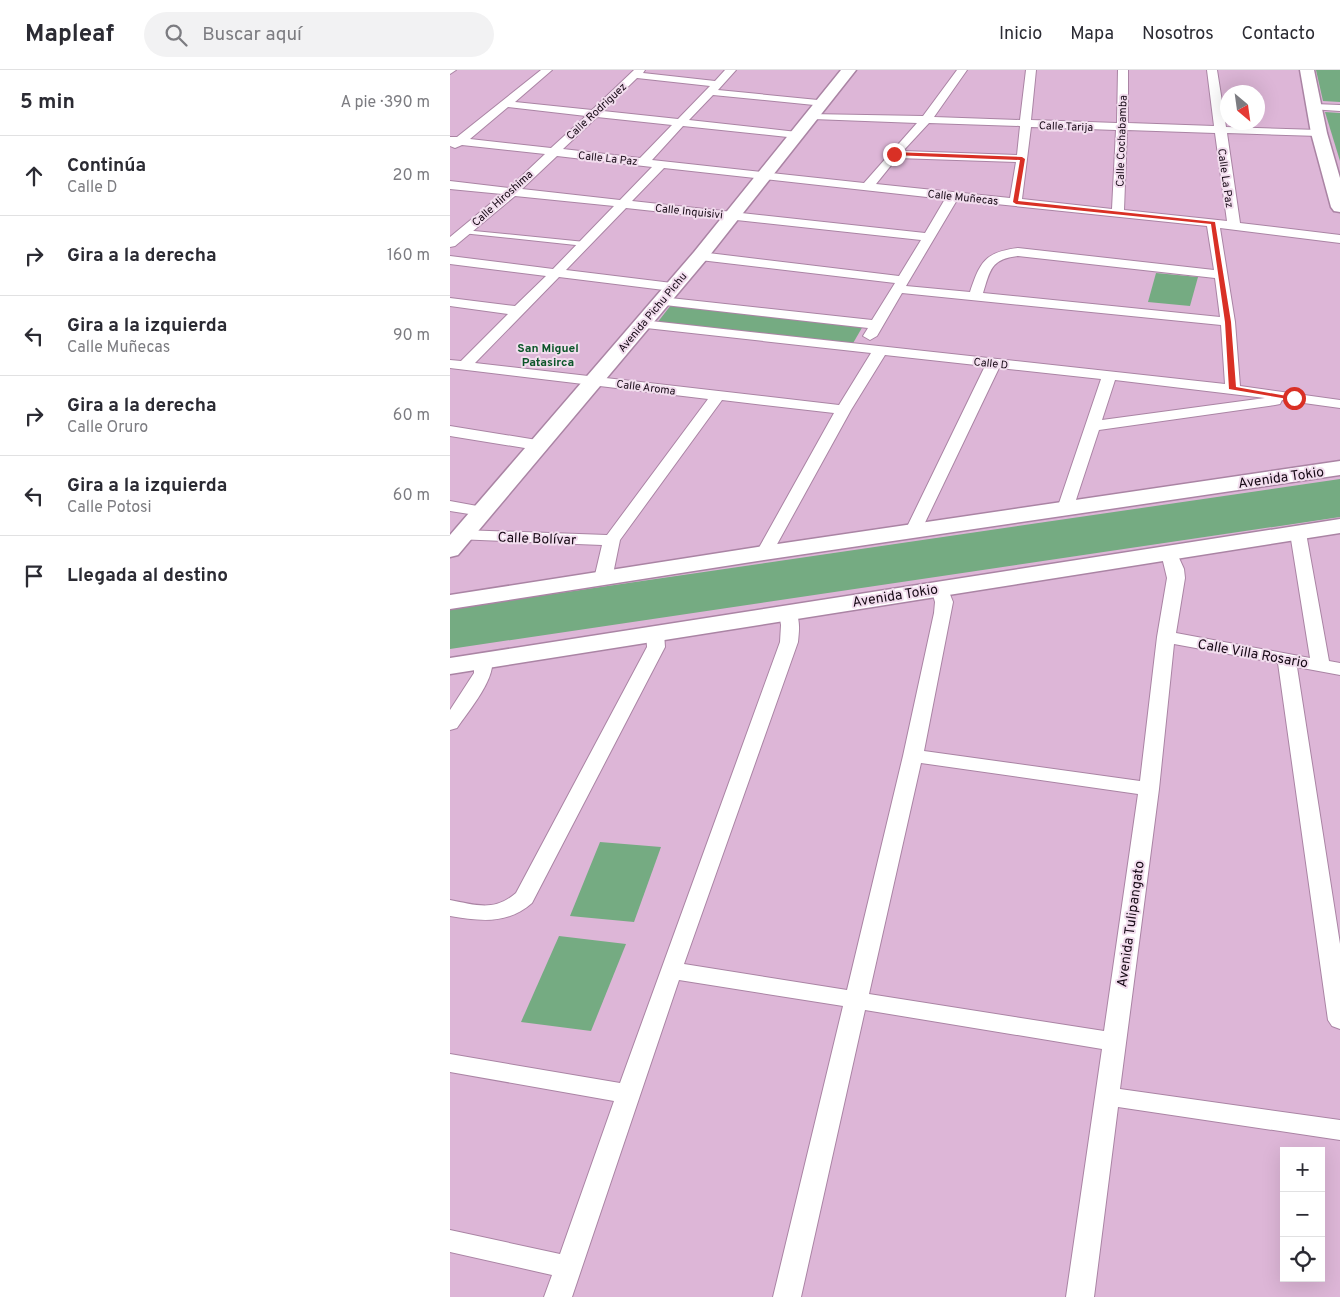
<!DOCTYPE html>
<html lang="es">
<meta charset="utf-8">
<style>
body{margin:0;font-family:Overpass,sans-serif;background:#f2f2f3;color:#2b2b33}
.controls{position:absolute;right:15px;bottom:15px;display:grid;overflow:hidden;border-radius:0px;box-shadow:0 5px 20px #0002}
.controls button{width:45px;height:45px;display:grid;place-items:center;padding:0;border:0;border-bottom:1px solid #e1e1e2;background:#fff;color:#2b2b33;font:25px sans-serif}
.compass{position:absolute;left:770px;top:15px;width:45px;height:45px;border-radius:50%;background:#fff;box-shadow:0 5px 20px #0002;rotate:151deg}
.stop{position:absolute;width:15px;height:15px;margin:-11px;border:4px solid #d93025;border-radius:50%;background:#fff}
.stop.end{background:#d93025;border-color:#fff;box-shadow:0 1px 5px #0008}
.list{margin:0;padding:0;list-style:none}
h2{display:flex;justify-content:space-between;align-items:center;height:65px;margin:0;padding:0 20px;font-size:21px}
h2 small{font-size:16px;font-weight:400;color:#7c7c81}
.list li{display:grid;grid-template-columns:32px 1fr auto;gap:15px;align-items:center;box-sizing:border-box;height:80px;padding:0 20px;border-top:1px solid #e1e1e2}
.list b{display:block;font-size:19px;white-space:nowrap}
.list p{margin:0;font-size:16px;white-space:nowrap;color:#7c7c81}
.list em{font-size:16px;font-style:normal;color:#7c7c81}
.icon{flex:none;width:28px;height:28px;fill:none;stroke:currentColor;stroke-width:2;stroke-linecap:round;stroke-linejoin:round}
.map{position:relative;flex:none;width:890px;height:1227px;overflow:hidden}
header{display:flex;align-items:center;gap:30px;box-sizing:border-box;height:70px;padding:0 25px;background:#fff;border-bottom:1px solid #e1e1e2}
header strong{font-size:24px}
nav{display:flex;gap:28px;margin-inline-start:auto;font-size:18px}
.search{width:350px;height:45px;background:#f2f2f3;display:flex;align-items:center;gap:12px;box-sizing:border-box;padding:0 18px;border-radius:28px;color:#7c7c81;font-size:19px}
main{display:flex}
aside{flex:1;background:#fff}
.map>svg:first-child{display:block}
.green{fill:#75ab82}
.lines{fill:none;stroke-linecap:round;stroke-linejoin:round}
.lane-casing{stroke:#aa84a4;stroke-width:2}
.street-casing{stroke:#aa84a4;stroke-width:2}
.secondary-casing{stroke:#aa84a4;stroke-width:3}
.lane{fill:#fff;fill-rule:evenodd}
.street{fill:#fff;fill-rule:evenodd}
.secondary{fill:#fff;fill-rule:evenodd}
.route{fill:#d93025}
.labels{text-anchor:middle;stroke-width:4;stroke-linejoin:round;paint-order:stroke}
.far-street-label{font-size:11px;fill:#160915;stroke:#f2ddee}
.far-neighbourhood-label{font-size:12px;font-weight:bold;fill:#0b5529;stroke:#f2ddee}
.street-label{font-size:14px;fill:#160915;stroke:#f2ddee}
</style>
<header>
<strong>Mapleaf</strong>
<div class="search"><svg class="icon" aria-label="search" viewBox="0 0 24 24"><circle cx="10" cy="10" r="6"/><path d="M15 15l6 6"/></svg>Buscar aquí</div>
<nav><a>Inicio</a><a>Mapa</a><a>Nosotros</a><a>Contacto</a></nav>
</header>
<main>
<aside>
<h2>5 min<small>A pie · 390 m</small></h2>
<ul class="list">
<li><svg class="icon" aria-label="ahead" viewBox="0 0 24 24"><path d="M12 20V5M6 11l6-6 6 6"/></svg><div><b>Continúa</b><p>Calle D</p></div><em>20 m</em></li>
<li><svg class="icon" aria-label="right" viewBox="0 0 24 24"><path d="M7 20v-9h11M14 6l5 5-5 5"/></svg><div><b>Gira a la derecha</b></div><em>160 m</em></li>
<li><svg class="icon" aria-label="left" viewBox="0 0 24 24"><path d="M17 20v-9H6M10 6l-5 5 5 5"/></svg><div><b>Gira a la izquierda</b><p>Calle Muñecas</p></div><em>90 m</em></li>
<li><svg class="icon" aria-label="right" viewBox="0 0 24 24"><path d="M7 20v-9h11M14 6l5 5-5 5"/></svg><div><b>Gira a la derecha</b><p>Calle Oruro</p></div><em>60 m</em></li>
<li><svg class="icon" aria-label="left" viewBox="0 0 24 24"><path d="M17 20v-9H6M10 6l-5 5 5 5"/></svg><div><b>Gira a la izquierda</b><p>Calle Potosi</p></div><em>60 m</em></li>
<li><svg class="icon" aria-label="arrive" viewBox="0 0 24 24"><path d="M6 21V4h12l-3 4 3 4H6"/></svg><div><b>Llegada al destino</b></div></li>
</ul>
</aside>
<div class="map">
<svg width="890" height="1227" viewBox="0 0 890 1227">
<rect width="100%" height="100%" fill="#ddb6d7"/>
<!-- green -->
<g class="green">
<path d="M 866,0 L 890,0 L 890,32 L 873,31 Z"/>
<path d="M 875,42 L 890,43 L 890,91 Z"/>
<path d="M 706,203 L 748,207 L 740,236 L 698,232 Z"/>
<path d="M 221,235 L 413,256 L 402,275 L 207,253 Z"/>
<path d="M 890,409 L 890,447 L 0,579 L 0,539 Z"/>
<path d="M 150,772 L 211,777 L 184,852 L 120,846 Z"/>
<path d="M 109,866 L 176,874 L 141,961 L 71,952 Z"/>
</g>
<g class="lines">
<!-- lane casing -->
<g class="lane-casing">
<path id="lane" d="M 14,160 L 135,172 L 138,174 L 135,176 L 12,163 L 12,161 Z"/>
</g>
<!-- street casing -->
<g class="street-casing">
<g id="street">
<path d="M 0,0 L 6,0 L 0,4 Z"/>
<path d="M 91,0 L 102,0 L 65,32 L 142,40 L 184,0 L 195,0 L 193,3 L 265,11 L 275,0 L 286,0 L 268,20 L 378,31 L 379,33 L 374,36 L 263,25 L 239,50 L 347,62 L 353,65 L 347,68 L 233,56 L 202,90 L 414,113 L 467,53 L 363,49 L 359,48 L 357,46 L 359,44 L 473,46 L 507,0 L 517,0 L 484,47 L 570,50 L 576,0 L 586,0 L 581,50 L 667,53 L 668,0 L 678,0 L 678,53 L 764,56 L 757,0 L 767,0 L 776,57 L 869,60 L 875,63 L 869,66 L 777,63 L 790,153 L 890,165 L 890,173 L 770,158 L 785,252 L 790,316 L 890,330 L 890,338 L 832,330 L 830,334 L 825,335 L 649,360 L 623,439 L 621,442 L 609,442 L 607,439 L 651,309 L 549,298 L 471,461 L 469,465 L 457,465 L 455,461 L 535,296 L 435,285 L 401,340 L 320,487 L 308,487 L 306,483 L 384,343 L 272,330 L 170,470 L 162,509 L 159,513 L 153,514 L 147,513 L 144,509 L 152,475 L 6,469 L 4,465 L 6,461 L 12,460 L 157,465 L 258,329 L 0,298 L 0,290 L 11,291 L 58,244 L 0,236 L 0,228 L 65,236 L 96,206 L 0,194 L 0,186 L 103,199 L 164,136 L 65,126 L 5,176 L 0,177 L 0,167 L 52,124 L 0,119 L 0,111 L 59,118 L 95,84 L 12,75 L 5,78 L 0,76 L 0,67 L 7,67 ZM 187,8 L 260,16 L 228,49 L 153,41 ZM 58,37 L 136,46 L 101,78 L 20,69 ZM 147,47 L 222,55 L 190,88 L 113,79 ZM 479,53 L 570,56 L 567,85 L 453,81 ZM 581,57 L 666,60 L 662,139 L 572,129 ZM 677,60 L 765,63 L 777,151 L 674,140 ZM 107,86 L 202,97 L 170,130 L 72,119 ZM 447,88 L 566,92 L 560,128 L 426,114 ZM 214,98 L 495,129 L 475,163 L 182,131 ZM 507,130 L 757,156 L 764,200 L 568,178 C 535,182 530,192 520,222 L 456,216 ZM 176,138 L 471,170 L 449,206 L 250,182 L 244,186 L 250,190 L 445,213 L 422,250 L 211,227 L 206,228 L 204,231 L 206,234 L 418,258 L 413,266 L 420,270 L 427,266 L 452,223 L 771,255 L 775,314 L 192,250 L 185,254 L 187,257 L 421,283 L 389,335 L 25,293 L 109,207 L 222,221 L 227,220 L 229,217 L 222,213 L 116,200 ZM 568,186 L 765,208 L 770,247 L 533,223 C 540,200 541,189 568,186 ZM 665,310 L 815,328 L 652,350 Z"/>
<path d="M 864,34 L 890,35 L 890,41 L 860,39 L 859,37 L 860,35 Z"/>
<path d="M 0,356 L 87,370 L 92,372 L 95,375 L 92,378 L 87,380 L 0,366 Z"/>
<path d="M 0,431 L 38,438 L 40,441 L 38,444 L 32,446 L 0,441 Z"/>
<path d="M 848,458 L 854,459 L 856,463 L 879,591 L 890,593 L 890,605 L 847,597 L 890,874 L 890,959 L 882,956 L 878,950 L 828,593 L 724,574 L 709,719 L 670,1019 L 890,1050 L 890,1070 L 668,1037 L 644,1227 L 616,1227 L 652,979 L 415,940 L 351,1227 L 323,1227 L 393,936 L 229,910 L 122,1227 L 94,1227 L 102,1205 L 0,1182 L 0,1160 L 110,1184 L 164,1031 L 0,1002 L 0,984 L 170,1013 L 330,572 L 331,555 L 329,543 L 332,539 L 338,538 L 344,539 C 351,549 349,561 348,572 L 234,894 L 397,920 L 453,686 L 484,543 L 485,532 L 481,518 L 484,514 L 490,513 L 496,514 L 503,532 L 474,681 L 690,711 L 707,567 L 717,508 L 711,483 L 713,479 L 725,479 L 734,499 L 735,508 L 726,563 L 860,588 L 840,463 L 842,459 ZM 471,693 L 688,724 L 654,961 L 419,924 Z"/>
<path d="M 205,558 L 211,559 L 214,563 L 215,577 L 82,833 C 57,855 30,851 0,846 L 0,830 C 26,835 44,842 66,823 L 197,577 L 196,563 L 199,559 Z"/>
<path d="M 33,584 L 40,586 C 51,603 17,643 7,658 L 0,660 L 0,640 L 24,603 L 24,590 L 26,586 Z"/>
</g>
</g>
<!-- secondary casing -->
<g class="secondary-casing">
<g id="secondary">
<path d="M 391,0 L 406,0 L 256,190 L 8,485 L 0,487 L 0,465 L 244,182 Z"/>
<path d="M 850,0 L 864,0 L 877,63 L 890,108 L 890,142 L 884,141 L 881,137 L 861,63 Z"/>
<path d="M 890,391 L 890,405 L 314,490 L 0,539 L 0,525 L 314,476 Z"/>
<path d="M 890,449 L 890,463 L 0,604 L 0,588 Z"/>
</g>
</g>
<!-- lane -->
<use href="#lane" class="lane"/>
<!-- street -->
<use href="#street" class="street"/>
<!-- secondary -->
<use href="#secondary" class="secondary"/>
</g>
<!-- route -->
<path class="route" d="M 444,82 L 572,87 L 575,89 L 568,131 L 765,152 L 781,252 L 786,317 L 848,328 L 844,330 L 779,319 L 775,252 L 761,154 L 566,134 L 563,132 L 570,90 L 442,85 Z"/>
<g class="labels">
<!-- far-street labels -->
<g class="far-street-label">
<text transform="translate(146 41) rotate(-43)" y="4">Calle Rodriguez</text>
<text transform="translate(616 56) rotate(2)" y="4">Calle Tarija</text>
<text transform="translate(671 71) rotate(-88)" y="4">Calle Cochabamba</text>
<text transform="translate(158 88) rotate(6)" y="4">Calle La Paz</text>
<text transform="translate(776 108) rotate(82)" y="4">Calle La Paz</text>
<text transform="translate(513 127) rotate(6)" y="4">Calle Muñecas</text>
<text transform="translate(52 128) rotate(-42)" y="4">Calle Hiroshima</text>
<text transform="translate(239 141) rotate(6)" y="4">Calle Inquisivi</text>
<text transform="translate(202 242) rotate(-50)" y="4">Avenida Pichu Pichu</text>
<text transform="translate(541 293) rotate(6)" y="4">Calle D</text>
<text transform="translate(196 317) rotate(7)" y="4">Calle Aroma</text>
</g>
<!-- far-neighbourhood labels -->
<g class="far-neighbourhood-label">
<text x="98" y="282">San Miguel<tspan x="98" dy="14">Patasirca</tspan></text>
</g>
<!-- street labels -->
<g class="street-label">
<text transform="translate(831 407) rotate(-8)" y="5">Avenida Tokio</text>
<text transform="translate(87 468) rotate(2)" y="5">Calle Bolívar</text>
<text transform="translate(445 525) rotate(-9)" y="5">Avenida Tokio</text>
<text transform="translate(803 583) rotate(10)" y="5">Calle Villa Rosario</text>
<text transform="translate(680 854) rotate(-82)" y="5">Avenida Tulipangato</text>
</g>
</g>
</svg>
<div class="controls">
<button>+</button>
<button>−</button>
<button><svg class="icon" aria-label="locate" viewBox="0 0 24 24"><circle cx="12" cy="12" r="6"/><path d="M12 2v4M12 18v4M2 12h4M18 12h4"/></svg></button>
</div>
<svg class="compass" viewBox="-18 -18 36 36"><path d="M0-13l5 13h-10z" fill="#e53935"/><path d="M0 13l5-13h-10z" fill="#7c7c81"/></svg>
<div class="stop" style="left:844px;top:328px"></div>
<div class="stop end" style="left:444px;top:84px"></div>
</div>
</main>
